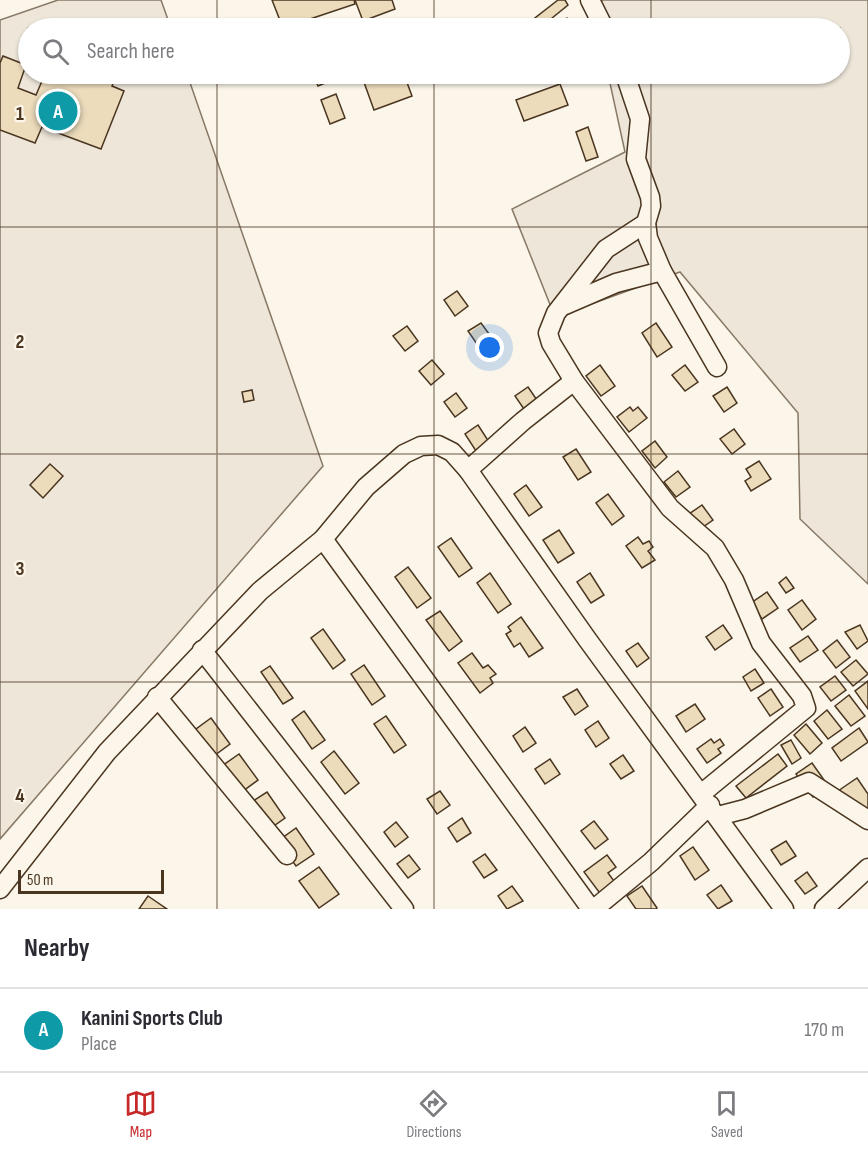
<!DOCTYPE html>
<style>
body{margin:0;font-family:"Sofia Sans Condensed",sans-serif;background:#f7f7f7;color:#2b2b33}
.scale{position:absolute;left:18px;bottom:15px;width:146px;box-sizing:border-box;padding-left:6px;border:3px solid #4a3520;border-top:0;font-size:16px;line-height:21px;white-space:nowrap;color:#4a3520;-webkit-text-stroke:4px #fbf6e9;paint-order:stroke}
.you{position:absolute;left:490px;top:348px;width:21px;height:21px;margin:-15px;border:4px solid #fff;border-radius:50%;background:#1a73e8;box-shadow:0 0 0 9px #1a73e833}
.badge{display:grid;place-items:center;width:39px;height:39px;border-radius:50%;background:#c62828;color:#fff;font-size:20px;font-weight:700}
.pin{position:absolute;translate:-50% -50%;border:3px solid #fff;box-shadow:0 2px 6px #0006}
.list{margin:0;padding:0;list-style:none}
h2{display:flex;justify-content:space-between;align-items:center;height:78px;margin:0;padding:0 24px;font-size:26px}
h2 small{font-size:20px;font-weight:400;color:#7c7c81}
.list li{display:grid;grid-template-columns:39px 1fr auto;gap:18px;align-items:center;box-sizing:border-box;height:84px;padding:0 24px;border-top:2px solid #e1e1e2}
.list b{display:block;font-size:22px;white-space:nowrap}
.list p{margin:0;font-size:20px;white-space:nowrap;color:#7c7c81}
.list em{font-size:20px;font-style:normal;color:#7c7c81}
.icon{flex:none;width:33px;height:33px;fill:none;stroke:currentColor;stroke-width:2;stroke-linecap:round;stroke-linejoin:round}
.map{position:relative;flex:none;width:868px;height:909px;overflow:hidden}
.search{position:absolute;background:#fff;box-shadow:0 2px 4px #0004;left:18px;right:18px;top:18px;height:66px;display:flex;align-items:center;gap:15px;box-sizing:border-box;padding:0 21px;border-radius:33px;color:#7c7c81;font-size:22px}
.sheet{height:162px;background:#fff}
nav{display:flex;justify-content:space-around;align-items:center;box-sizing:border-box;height:84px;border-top:2px solid #e1e1e2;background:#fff;font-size:16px;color:#7c7c81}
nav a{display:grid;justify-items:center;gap:3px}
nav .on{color:#c62828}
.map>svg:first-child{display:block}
.green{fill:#ede6d9;stroke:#887966;stroke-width:1.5}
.building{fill:#ecdcbc;stroke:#4a3520;stroke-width:1.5}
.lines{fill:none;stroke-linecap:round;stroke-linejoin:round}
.street-casing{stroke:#4a3520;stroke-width:21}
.street{stroke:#fbf6e9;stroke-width:18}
.grid{fill:none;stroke:#4a3520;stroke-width:1.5;stroke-opacity:0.55}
.grid-label{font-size:20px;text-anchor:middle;font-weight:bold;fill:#4a3520;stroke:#fbf6e9;stroke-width:4.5;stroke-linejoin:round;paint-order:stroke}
</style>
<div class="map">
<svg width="868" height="909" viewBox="0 0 868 909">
<rect width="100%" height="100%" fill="#fbf6e9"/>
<!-- green -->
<g class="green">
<path d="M 58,0 L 161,0 L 171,28 L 28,28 L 28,74 L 187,74 L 323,466 L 0,839 L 0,20 Z"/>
<path d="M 603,0 L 868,0 L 868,584 L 800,519 L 798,413 L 680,272 L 555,317 L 512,209 L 625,152 L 608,74 L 840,74 L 840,28 L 598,28 L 593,9 Z"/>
</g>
<!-- building -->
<g class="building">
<path d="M 272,0 L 354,0 L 355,4 L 283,28 Z"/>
<path d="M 355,0 L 392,0 L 395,9 L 363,21 Z"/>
<path d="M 558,0 L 565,0 L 568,5 L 541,27 L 535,18 Z"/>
<path d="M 567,18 L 572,27 L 570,28 L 552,28 Z"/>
<path d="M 3,56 L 26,65 L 18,88 L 36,95 L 45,74 L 117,74 L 112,86 L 124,91 L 101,149 L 42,127 L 35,143 L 0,130 L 0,63 Z"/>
<path d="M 313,74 L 328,74 L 330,81 L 318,86 Z"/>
<path d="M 361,74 L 411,74 L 405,77 L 412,96 L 374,110 Z"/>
<path d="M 560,84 L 568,105 L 524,121 L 516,100 Z"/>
<path d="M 336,94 L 345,118 L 330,124 L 321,100 Z"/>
<path d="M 588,127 L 598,157 L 586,161 L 576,132 Z"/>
<path d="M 457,291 L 468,306 L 455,316 L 444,300 Z"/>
<path d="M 481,323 L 492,338 L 479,347 L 468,331 Z"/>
<path d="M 656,323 L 672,347 L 657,357 L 642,333 Z"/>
<path d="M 407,326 L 418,341 L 405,351 L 393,336 Z"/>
<path d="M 432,360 L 444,374 L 431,385 L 419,371 Z"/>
<path d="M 600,365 L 615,386 L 601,396 L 586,376 Z"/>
<path d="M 685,365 L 698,382 L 685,391 L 672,375 Z"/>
<path d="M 528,387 L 539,403 L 526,412 L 515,396 Z"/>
<path d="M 727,387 L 737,403 L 724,412 L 713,396 Z"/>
<path d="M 252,390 L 254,400 L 244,402 L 242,392 Z"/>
<path d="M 456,393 L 467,408 L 455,417 L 444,402 Z"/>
<path d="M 630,407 L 633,411 L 638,407 L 647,418 L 629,432 L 617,417 Z"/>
<path d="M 478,425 L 489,442 L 476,451 L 465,434 Z"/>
<path d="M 734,429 L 745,444 L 732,454 L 720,439 Z"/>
<path d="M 655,441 L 667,457 L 655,468 L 642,451 Z"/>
<path d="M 576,449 L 591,472 L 578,480 L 563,457 Z"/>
<path d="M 759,461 L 771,479 L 751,491 L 745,481 L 751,477 L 746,469 Z"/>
<path d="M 50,464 L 63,476 L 43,498 L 30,485 Z"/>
<path d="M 678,471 L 690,487 L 676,497 L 664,482 Z"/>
<path d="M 526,485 L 542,507 L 529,516 L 514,494 Z"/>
<path d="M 608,494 L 624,516 L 612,525 L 596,503 Z"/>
<path d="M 702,505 L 713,520 L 700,529 L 689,514 Z"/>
<path d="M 559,530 L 574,553 L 558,563 L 543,540 Z"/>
<path d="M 638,537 L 643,544 L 649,541 L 653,547 L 648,551 L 655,560 L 642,568 L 626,546 Z"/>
<path d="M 451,538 L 472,568 L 459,577 L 438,547 Z"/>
<path d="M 408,567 L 431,598 L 417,608 L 395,577 Z"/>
<path d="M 490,573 L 511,604 L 498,613 L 477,583 Z"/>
<path d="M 590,573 L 604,595 L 591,603 L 577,582 Z"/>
<path d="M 786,577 L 794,588 L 786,593 L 779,583 Z"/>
<path d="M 767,592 L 778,608 L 762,619 L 751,603 Z"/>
<path d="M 802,600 L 816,619 L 802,630 L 788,610 Z"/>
<path d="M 440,611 L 462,641 L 449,651 L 426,620 Z"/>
<path d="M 521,617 L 543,648 L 529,657 L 520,643 L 514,647 L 506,634 L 511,631 L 508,627 Z"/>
<path d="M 723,625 L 732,638 L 715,650 L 706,637 Z"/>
<path d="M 860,625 L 868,641 L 857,649 L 845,632 Z"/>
<path d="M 323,629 L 345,660 L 333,669 L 311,638 Z"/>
<path d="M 808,636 L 818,650 L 800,662 L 790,648 Z"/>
<path d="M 837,640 L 850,657 L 836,668 L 823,651 Z"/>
<path d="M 638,643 L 649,658 L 637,667 L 626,651 Z"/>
<path d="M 472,653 L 483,668 L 488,665 L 496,674 L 490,678 L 493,683 L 480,693 L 458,663 Z"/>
<path d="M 856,660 L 868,674 L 853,686 L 841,672 Z"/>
<path d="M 364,665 L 385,696 L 372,705 L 351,674 Z"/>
<path d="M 270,666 L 293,698 L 283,704 L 261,672 Z"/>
<path d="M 755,669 L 764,683 L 751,691 L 743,677 Z"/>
<path d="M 835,676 L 846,690 L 831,701 L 820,687 Z"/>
<path d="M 868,681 L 868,709 L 855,691 Z"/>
<path d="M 577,689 L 588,706 L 575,715 L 563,697 Z"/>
<path d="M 771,689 L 783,707 L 770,716 L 758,698 Z"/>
<path d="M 849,695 L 865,716 L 851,726 L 835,706 Z"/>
<path d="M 695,704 L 705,719 L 686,732 L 676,716 Z"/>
<path d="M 827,710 L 842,729 L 828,739 L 814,721 Z"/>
<path d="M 304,711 L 325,740 L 312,749 L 292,720 Z"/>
<path d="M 386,716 L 406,745 L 394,753 L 374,724 Z"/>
<path d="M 211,718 L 230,744 L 211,758 L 192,732 Z"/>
<path d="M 598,721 L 609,738 L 596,747 L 585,730 Z"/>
<path d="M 806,724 L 822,743 L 810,754 L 794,735 Z"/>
<path d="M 525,727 L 536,743 L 523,752 L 513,736 Z"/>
<path d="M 859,728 L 868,742 L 841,761 L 832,748 Z"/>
<path d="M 711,739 L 714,743 L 720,739 L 724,745 L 718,749 L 721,753 L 707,763 L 697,749 Z"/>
<path d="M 791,740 L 801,758 L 792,764 L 781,745 Z"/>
<path d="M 334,751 L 359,783 L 345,794 L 321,762 Z"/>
<path d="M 239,754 L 258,780 L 239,794 L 219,768 Z"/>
<path d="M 778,754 L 787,766 L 746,798 L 736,786 Z"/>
<path d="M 623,755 L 634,771 L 621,779 L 610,764 Z"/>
<path d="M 550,759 L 560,774 L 545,784 L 535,769 Z"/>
<path d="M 812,763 L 829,787 L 813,797 L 796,774 Z"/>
<path d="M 857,778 L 868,794 L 868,818 L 838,791 Z"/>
<path d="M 440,791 L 450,805 L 437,814 L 427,799 Z"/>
<path d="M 267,792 L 285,818 L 268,830 L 250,803 Z"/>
<path d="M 462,818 L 471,833 L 457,842 L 448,828 Z"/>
<path d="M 594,821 L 608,839 L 595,849 L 581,831 Z"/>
<path d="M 396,822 L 408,837 L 395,847 L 384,832 Z"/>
<path d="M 296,828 L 314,854 L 296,866 L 278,841 Z"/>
<path d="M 786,841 L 796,856 L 781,865 L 771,850 Z"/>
<path d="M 693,847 L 709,870 L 695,880 L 680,856 Z"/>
<path d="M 485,854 L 497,870 L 484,878 L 473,862 Z"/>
<path d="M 409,855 L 420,869 L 408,878 L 397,864 Z"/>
<path d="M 607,855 L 616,867 L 608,873 L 617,885 L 602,896 L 584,872 Z"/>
<path d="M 319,867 L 339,894 L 319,908 L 299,881 Z"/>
<path d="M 807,872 L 817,886 L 805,894 L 795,881 Z"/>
<path d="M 721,885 L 732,901 L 718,909 L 707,895 Z"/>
<path d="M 512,886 L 523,901 L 507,909 L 498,896 Z"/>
<path d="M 642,886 L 657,908 L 656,909 L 636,909 L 627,896 Z"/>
<path d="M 148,896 L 167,909 L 139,909 Z"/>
</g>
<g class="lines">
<!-- street casing -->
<g class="street-casing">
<g id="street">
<path d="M 590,0 L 604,28"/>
<path d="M 625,74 L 640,119 L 636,159 L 650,197 L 651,206 L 646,223 L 648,238 L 662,271 L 717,367"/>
<path d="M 646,223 L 606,249 L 556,313 L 548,333 L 551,343 L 574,381 L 670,508 L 715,548 L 734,580 L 761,643 L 802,696 L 806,708 L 701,794"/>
<path d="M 565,305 L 616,283 L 662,271"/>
<path d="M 468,470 L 523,421 L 574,381"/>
<path d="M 323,539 L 591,909"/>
<path d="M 202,650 L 404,909"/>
<path d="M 157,697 L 287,855"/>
<path d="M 718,816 L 745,809 L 809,782 L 868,820"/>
<path d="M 0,889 L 107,752 L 260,591 L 323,539 L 366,487 L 404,454 L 421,446 L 438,445 L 452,452 L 468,470 L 587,639 L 784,909"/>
<path d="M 594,909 L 651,862 L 710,805"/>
<path d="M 824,909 L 868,868"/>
</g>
</g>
<!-- street -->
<use href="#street" class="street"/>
</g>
<!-- grid -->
<path class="grid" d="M 217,0 L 217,28M 434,0 L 434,28M 651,0 L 651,28M 217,74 L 217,909M 434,74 L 434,909M 651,74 L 651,909M 0,227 L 868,227M 0,454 L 868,454M 0,682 L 868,682"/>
<g class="grid-label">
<text x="20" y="120">1</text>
<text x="20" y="348">2</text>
<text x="20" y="575">3</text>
<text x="20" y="802">4</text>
</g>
</svg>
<div class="scale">50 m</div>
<div class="you"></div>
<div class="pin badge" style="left:58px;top:111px;background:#0f9aa8">A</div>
<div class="search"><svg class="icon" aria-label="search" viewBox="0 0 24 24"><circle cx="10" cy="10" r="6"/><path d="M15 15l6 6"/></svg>Search here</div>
</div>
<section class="sheet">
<h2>Nearby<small></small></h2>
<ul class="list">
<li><span class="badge" style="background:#0f9aa8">A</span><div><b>Kanini Sports Club</b><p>Place</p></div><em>170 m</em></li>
</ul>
</section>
<nav>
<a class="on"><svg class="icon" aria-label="map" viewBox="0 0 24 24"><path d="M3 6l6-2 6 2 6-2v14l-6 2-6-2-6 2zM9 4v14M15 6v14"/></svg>Map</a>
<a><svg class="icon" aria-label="directions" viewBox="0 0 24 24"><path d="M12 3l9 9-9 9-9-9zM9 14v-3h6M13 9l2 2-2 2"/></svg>Directions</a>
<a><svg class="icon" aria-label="saved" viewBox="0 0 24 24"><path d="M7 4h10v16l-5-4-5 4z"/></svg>Saved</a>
</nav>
